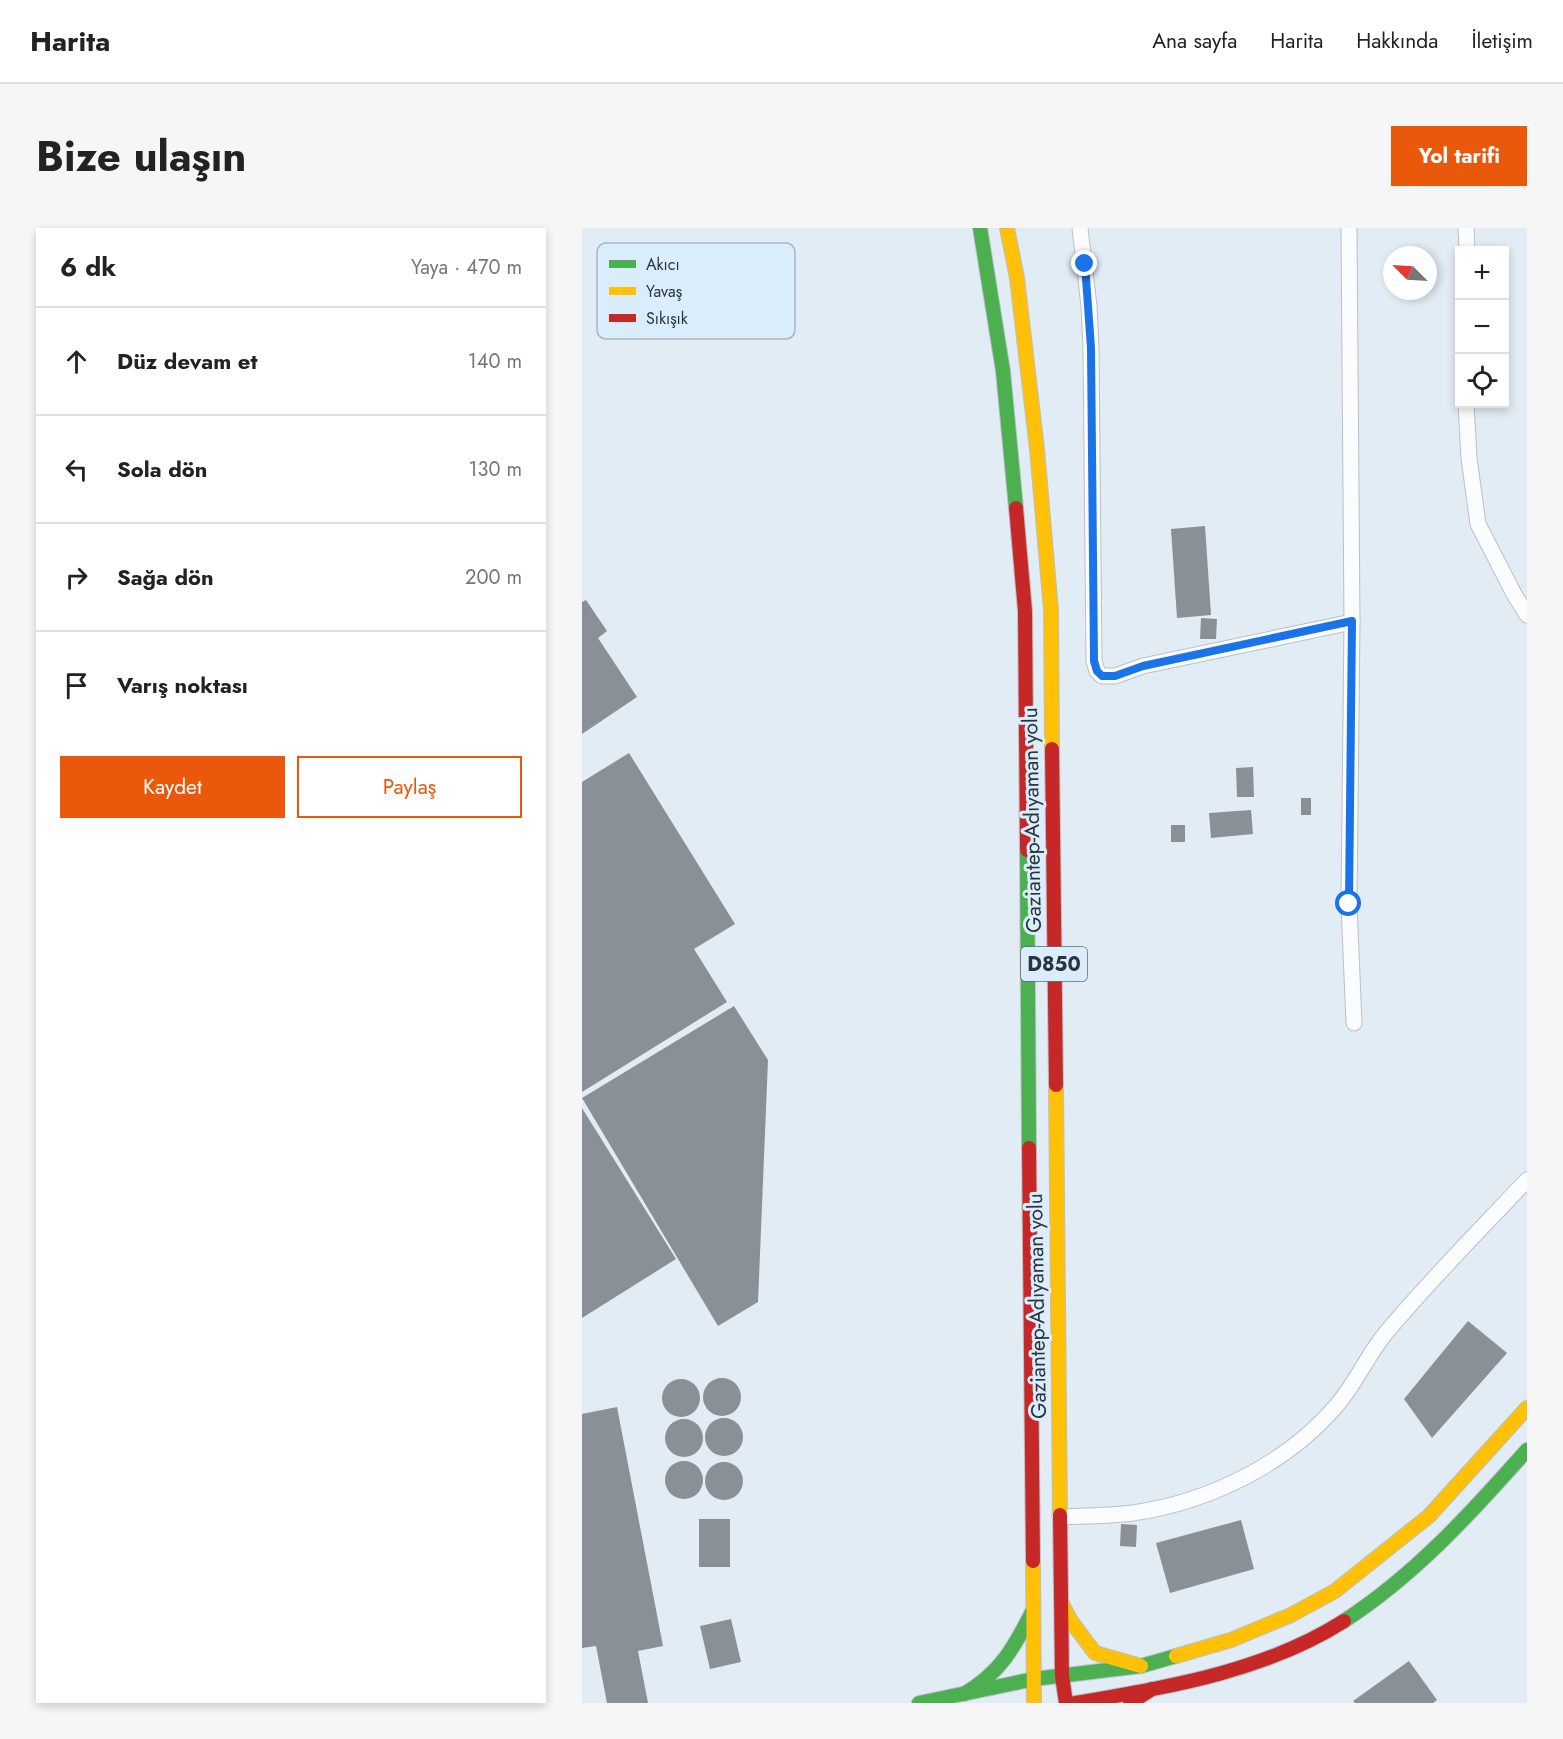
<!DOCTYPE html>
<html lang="tr">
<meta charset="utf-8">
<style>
body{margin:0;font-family:Jost,sans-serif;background:#f6f6f6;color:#222}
.controls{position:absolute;right:18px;top:18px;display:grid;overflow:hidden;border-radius:0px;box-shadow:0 3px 9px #0003}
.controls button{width:54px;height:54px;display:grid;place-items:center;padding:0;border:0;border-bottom:2px solid #e0e0e0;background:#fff;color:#222;font:30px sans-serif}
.compass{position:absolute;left:801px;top:18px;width:54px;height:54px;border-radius:50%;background:#fff;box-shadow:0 3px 9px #0003;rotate:294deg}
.stop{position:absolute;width:18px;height:18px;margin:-14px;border:4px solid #1a73e8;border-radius:50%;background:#fff}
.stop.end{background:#1a73e8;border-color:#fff;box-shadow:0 2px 6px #0008}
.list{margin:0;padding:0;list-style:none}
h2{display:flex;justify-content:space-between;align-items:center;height:78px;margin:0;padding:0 24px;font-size:26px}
h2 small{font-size:20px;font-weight:400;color:#767676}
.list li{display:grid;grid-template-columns:39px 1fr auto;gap:18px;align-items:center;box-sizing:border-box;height:108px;padding:0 24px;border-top:2px solid #e0e0e0}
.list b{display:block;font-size:22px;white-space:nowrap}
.list em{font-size:20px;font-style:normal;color:#767676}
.actions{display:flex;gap:12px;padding:18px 24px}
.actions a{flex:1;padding:14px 0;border:2px solid #ea580c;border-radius:0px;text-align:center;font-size:21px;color:#ea580c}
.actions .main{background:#ea580c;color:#fff}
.icon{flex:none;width:33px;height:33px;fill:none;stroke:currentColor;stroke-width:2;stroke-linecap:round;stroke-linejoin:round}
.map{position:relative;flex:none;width:945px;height:1475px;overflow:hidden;border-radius:0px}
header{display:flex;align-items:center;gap:36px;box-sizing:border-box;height:84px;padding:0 30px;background:#fff;border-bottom:2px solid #e0e0e0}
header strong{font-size:28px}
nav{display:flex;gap:33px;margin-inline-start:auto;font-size:21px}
.intro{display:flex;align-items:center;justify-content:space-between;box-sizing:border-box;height:144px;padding:0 36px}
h1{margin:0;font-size:42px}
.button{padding:15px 27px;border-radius:0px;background:#ea580c;color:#fff;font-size:21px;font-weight:700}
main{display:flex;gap:36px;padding:0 36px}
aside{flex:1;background:#fff;border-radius:0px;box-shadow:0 3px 9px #0003}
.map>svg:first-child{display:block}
.building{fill:#899098}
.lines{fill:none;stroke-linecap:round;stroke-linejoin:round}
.street-casing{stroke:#b8c1c8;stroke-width:17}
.fast-casing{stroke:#b8c1c8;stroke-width:16}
.slow-casing{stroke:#b8c1c8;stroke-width:16}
.jam-casing{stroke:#b8c1c8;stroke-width:16}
.street{stroke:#fbfcfe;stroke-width:15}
.fast{stroke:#4caf50;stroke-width:14}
.slow{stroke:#ffc107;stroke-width:14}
.jam{stroke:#c62828;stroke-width:14}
.route{stroke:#1a73e8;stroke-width:8}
.labels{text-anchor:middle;stroke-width:6;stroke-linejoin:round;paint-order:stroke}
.shield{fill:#daedfd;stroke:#606c75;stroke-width:1.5}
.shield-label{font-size:20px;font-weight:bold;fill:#2b343b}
.street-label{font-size:21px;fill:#2b343b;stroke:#daedfd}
.key{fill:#daedfd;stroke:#a6b6c3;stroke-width:1.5}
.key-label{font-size:16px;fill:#2b343b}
</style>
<header>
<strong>Harita</strong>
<nav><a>Ana sayfa</a><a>Harita</a><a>Hakkında</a><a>İletişim</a></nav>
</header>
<div class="intro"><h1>Bize ulaşın</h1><a class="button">Yol tarifi</a></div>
<main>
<aside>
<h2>6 dk<small>Yaya · 470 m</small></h2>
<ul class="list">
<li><svg class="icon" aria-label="ahead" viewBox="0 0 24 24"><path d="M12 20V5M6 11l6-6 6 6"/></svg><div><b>Düz devam et</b></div><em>140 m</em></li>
<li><svg class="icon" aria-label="left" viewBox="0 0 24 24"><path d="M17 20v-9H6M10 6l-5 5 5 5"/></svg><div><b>Sola dön</b></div><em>130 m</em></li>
<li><svg class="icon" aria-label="right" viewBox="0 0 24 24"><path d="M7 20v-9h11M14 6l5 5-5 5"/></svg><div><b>Sağa dön</b></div><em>200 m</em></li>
<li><svg class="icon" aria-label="arrive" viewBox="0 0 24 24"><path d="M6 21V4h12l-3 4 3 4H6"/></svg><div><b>Varış noktası</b></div></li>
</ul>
<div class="actions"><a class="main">Kaydet</a><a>Paylaş</a></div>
</aside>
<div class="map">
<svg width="945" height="1475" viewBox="0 0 945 1475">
<rect width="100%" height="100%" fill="#e2ecf5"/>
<!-- building -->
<g class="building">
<path d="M 623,298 L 629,387 L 595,390 L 589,301 Z"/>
<path d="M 4,372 L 25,403 L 16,410 L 55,469 L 0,506 L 0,374 Z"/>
<path d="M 619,390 L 635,391 L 634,411 L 618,411 Z"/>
<path d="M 47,525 L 153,696 L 112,721 L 145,774 L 0,864 L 0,554 Z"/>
<path d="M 671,539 L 672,569 L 655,569 L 654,540 Z"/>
<rect x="719" y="570" width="10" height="17"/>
<path d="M 669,582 L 671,606 L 629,610 L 627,585 Z"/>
<rect x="589" y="597" width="14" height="17"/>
<path d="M 152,778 L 186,832 L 176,1074 L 136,1098 L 0,870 Z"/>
<path d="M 0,880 L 94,1031 L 0,1090 Z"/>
<path d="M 886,1093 L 925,1125 L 850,1210 L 822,1171 Z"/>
<circle cx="140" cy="1169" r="19"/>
<circle cx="99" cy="1170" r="19"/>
<path d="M 35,1179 L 81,1418 L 56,1423 L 66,1475 L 25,1475 L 14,1418 L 0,1420 L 0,1186 Z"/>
<circle cx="142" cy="1209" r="19"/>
<circle cx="102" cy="1210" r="19"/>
<circle cx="102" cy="1252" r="19"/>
<circle cx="142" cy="1253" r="19"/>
<rect x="117" y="1291" width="31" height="48"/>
<path d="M 659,1292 L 672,1341 L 588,1365 L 574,1315 Z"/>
<path d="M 539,1296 L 555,1297 L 554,1319 L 538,1318 Z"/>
<path d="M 149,1391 L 159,1434 L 128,1441 L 118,1398 Z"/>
<path d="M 827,1433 L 855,1472 L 851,1475 L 773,1475 L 771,1473 Z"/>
</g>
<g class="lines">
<!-- street casing -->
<g class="street-casing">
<g id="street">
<path d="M 498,0 L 507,78 L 509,120 L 512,433 L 515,443 L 520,448 L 533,448 L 561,438 L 770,394"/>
<path d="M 767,0 L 770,394 L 767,676 L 772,795"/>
<path d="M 884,0 L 885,22"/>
<path d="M 884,176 L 887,230 L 896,296 L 932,366 L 945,387"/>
<path d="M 478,1289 C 502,1288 527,1288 551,1285 C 627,1274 705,1236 755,1177 C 774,1155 785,1128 803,1106 C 847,1053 898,1002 945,952"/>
</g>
</g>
<!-- fast casing -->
<g class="fast-casing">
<g id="fast">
<path d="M 398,0 L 421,143 L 434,280"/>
<path d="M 445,622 L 447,920"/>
<path d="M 762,1393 C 833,1347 889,1285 945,1222"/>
<path d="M 382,1466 C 418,1445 432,1420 450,1384"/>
<path d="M 337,1475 L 452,1451 L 559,1438 L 594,1428"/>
</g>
</g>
<!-- slow casing -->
<g class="slow-casing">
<g id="slow">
<path d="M 425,0 L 435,50 L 455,221 L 469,382 L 470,521"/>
<path d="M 474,857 L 478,1287"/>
<path d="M 451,1333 L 452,1475"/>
<path d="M 480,1376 L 489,1393 L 513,1425 L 559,1438"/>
<path d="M 594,1428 L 649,1412 L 709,1387 L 753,1363 L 847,1288 L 945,1180"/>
</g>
</g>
<!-- jam casing -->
<g class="jam-casing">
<g id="jam">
<path d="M 434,280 L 443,383 L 445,622"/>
<path d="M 470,521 L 474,857"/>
<path d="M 447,920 L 451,1333"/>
<path d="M 478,1287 L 480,1448 L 484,1475"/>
<path d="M 493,1475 C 585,1459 682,1444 762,1393"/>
<path d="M 548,1475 L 570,1461"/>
</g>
</g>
<!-- street -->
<use href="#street" class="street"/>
<!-- fast -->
<use href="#fast" class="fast"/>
<!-- slow -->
<use href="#slow" class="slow"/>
<!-- jam -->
<use href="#jam" class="jam"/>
</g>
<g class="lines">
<!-- route -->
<path class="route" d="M 503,36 L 509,120 L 512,433 L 515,443 L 520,448 L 533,448 L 561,438 L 770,393 L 767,676"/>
</g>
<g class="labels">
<!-- shield labels -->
<rect class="shield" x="439" y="719" width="66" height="34" rx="4.5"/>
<g class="shield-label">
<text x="472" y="743">D850</text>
</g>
<!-- street labels -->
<g class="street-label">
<text transform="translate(450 592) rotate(-91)" y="7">Gaziantep-Adıyaman yolu</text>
<text transform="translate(455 1078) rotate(-91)" y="7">Gaziantep-Adıyaman yolu</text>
</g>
</g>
<!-- legend -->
<rect x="15" y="15" width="198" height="96" rx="9" class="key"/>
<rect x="27" y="32" width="27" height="8" fill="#4caf50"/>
<rect x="27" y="59" width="27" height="8" fill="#ffc107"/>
<rect x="27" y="86" width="27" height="8" fill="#c62828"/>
<g class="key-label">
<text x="64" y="42">Akıcı</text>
<text x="64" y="69">Yavaş</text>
<text x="64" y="96">Sıkışık</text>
</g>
</svg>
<div class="controls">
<button>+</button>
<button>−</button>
<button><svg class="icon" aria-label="locate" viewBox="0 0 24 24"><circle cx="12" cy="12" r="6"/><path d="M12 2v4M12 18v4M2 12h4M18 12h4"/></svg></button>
</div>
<svg class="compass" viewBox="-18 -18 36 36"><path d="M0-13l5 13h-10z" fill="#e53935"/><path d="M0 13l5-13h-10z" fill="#767676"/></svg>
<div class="stop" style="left:767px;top:676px"></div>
<div class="stop end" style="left:503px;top:36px"></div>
</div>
</main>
